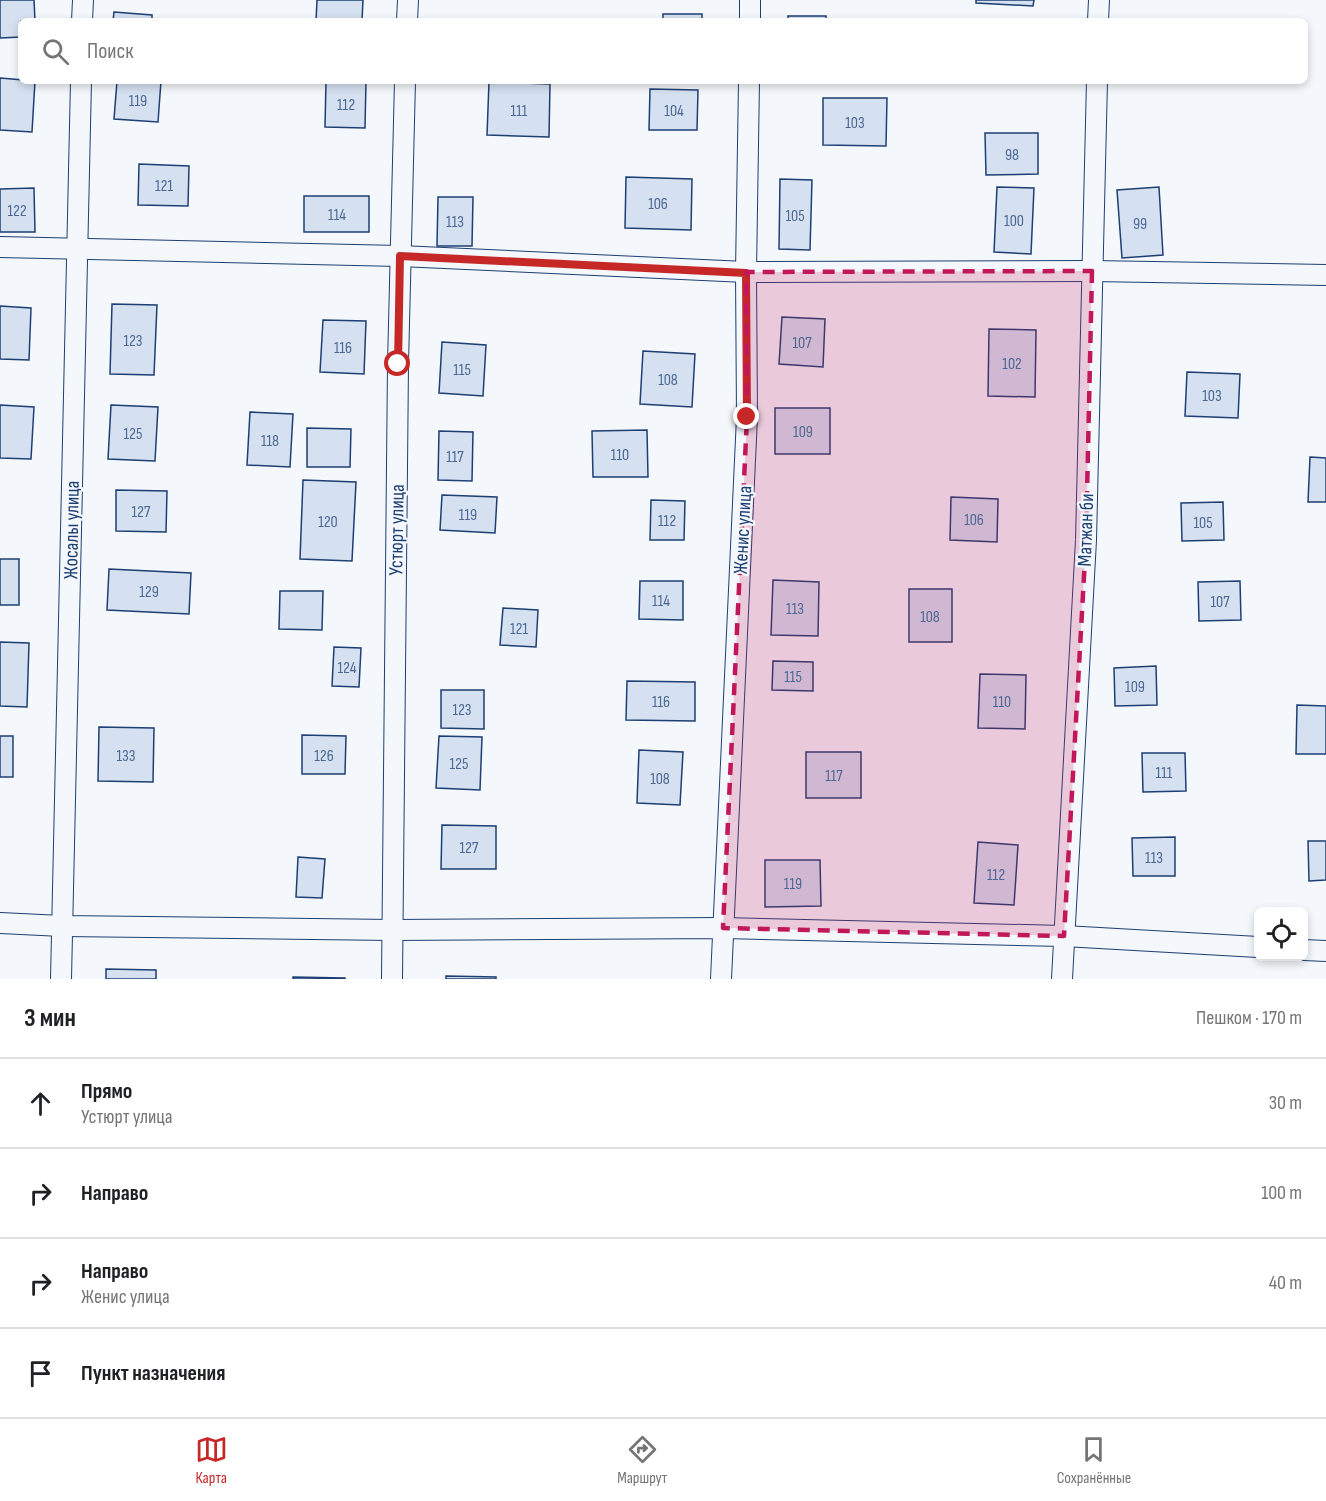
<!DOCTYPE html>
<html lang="ru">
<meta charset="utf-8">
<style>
body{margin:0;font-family:"Sofia Sans Condensed",sans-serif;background:#f6f6f6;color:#202124}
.controls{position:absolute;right:18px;bottom:18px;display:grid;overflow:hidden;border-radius:9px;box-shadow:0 3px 9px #0003}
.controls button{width:54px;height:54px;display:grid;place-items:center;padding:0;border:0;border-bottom:2px solid #e0e0e0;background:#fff;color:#202124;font:30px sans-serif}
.stop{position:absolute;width:18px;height:18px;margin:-14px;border:4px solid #c62828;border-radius:50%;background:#fff}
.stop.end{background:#c62828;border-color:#fff;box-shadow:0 2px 6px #0008}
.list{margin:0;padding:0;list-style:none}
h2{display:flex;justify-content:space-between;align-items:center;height:78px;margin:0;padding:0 24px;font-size:26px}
h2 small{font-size:20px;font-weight:400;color:#757577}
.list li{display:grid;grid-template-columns:39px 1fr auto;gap:18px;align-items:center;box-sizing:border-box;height:90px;padding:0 24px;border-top:2px solid #e0e0e0}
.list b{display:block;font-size:22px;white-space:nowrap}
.list p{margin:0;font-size:20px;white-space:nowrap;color:#757577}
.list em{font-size:20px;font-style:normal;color:#757577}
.icon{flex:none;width:33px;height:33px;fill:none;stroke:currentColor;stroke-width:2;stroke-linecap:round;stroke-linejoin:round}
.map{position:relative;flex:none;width:1326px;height:979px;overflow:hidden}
.search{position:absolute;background:#fff;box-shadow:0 3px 9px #0003;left:18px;right:18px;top:18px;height:66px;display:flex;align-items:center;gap:15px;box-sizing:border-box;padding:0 21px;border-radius:9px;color:#757577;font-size:22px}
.sheet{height:438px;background:#fff}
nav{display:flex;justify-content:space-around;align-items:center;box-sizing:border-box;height:84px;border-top:2px solid #e0e0e0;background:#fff;font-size:16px;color:#757577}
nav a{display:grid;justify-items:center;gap:3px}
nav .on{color:#c62828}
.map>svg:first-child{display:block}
.building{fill:#d5e0f0;stroke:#1d3f73;stroke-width:1.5}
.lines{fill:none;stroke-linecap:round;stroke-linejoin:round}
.street-casing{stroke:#1d3f73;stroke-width:22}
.street{stroke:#f4f7fb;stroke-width:20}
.route{stroke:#c62828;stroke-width:8}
.marked{fill:#c2185b;fill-opacity:0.2;stroke:#c2185b;stroke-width:4.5;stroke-dasharray:12 8;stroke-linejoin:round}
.labels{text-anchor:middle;stroke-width:4.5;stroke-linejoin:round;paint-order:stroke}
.number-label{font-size:16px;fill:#4b6792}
.street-label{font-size:20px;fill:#1d3f73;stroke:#f4f7fb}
</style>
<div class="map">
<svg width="1326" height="979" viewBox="0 0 1326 979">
<rect width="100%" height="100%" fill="#f4f7fb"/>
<!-- building -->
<g class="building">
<path d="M 0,0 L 34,0 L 35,21 L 21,21 L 21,37 L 0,38 Z"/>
<path d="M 317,0 L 363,0 L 362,21 L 316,21 Z"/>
<path d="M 976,0 L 1034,0 L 1033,6 L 976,3 Z"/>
<path d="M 114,12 L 152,15 L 152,21 L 113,21 Z"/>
<rect x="663" y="14" width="39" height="7"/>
<rect x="788" y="16" width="38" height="5"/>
<path d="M 0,78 L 35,81 L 32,132 L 0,130 Z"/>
<path d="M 117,81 L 161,81 L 158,122 L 114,119 Z"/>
<path d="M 326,81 L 366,81 L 365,128 L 325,127 Z"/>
<path d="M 489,82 L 550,84 L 549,137 L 487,135 Z"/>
<path d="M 650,89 L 698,90 L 697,130 L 649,130 Z"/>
<path d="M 823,98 L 887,98 L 886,146 L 823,145 Z"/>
<path d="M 985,133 L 1038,133 L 1038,174 L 986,175 Z"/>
<path d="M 139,164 L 189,166 L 188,206 L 138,205 Z"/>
<path d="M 626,177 L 692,179 L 691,230 L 625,228 Z"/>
<path d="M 780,179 L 812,180 L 810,250 L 779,249 Z"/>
<path d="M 997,187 L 1034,188 L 1031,254 L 994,252 Z"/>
<path d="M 1159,187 L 1163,255 L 1122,258 L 1117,190 Z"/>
<path d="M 34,188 L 35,232 L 0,232 L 0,189 Z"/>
<rect x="304" y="196" width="65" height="36"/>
<path d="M 438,197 L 473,197 L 472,246 L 437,246 Z"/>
<path d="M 112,304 L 157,305 L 154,375 L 110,374 Z"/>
<path d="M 0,306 L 31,308 L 29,360 L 0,359 Z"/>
<path d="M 782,317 L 825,319 L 823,367 L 779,364 Z"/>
<path d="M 323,320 L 366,321 L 364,374 L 320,372 Z"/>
<path d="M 989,329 L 1036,330 L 1035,397 L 988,396 Z"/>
<path d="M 442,342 L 486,345 L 483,396 L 439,393 Z"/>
<path d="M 643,351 L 695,354 L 692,407 L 640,404 Z"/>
<path d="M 1187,372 L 1240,374 L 1238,418 L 1185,416 Z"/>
<path d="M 0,405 L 34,407 L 31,459 L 0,458 Z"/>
<path d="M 111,405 L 158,407 L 155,461 L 108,459 Z"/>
<rect x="775" y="408" width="55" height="46"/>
<path d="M 250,412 L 293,414 L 290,467 L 247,465 Z"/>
<path d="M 307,428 L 351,429 L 350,467 L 307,467 Z"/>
<path d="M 647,430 L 648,477 L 593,477 L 592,431 Z"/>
<path d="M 439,431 L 473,432 L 472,481 L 438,480 Z"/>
<path d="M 1310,457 L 1326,458 L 1326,502 L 1308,502 Z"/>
<path d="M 303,480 L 356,482 L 352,561 L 300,559 Z"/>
<path d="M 116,490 L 167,491 L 166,532 L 116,531 Z"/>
<path d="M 442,495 L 497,497 L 495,533 L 440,530 Z"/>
<path d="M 951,497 L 998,499 L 997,542 L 950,540 Z"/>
<path d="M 651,500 L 685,501 L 684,540 L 650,540 Z"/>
<path d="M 1223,502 L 1224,540 L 1182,541 L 1181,503 Z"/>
<rect x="0" y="559" width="19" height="46"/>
<path d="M 109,569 L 191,573 L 189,614 L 107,610 Z"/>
<path d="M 773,580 L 819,582 L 818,636 L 771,635 Z"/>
<path d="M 640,581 L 683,581 L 683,620 L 639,619 Z"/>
<path d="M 1240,581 L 1241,620 L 1199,621 L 1198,582 Z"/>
<rect x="909" y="589" width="43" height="53"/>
<path d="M 280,591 L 323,591 L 322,630 L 279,629 Z"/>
<path d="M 503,608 L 538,610 L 536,647 L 500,645 Z"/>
<path d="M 0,642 L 29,643 L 27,707 L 0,706 Z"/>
<path d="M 334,647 L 361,648 L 359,687 L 332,686 Z"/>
<path d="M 773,661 L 813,662 L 813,691 L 772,690 Z"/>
<path d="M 1156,666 L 1157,705 L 1115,706 L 1114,668 Z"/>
<path d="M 980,674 L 1026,675 L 1025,729 L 978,728 Z"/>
<path d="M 627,681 L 695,682 L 695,721 L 626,720 Z"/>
<path d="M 441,690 L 484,690 L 484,729 L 441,728 Z"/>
<path d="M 1297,705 L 1326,706 L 1326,754 L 1296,754 Z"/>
<path d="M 99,727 L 154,728 L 153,782 L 98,781 Z"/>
<path d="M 302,735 L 346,736 L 345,774 L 302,774 Z"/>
<rect x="0" y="736" width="13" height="41"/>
<path d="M 439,736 L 482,737 L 480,790 L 436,788 Z"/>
<path d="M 639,750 L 683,752 L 680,805 L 637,803 Z"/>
<rect x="806" y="752" width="55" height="46"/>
<path d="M 1142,753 L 1185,753 L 1186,791 L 1143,792 Z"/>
<path d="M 442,825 L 496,826 L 496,869 L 441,869 Z"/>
<path d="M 1175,837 L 1175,876 L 1133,876 L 1132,838 Z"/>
<path d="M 1308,841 L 1326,841 L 1326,880 L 1309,881 Z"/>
<path d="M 978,842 L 1018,845 L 1014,905 L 974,903 Z"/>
<path d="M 298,857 L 325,859 L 322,898 L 296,897 Z"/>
<path d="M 765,860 L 820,860 L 821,906 L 765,907 Z"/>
<path d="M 106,969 L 156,970 L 156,979 L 106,979 Z"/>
<path d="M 446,976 L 496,977 L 496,979 L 446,979 Z"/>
<path d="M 293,977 L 345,978 L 345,979 L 293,979 Z"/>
</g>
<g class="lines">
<!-- street casing -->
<g class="street-casing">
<g id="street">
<path d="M 82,21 L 83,0"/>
<path d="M 407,21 L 408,0"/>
<path d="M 750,21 L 750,0"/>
<path d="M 1098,21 L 1099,0"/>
<path d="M 0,247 L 400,256 L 746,272 L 1092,271 L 1326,275"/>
<path d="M 0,923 L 62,926 L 392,930 L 723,928 L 1064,936 L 1258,947"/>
<path d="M 1304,950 L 1326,951"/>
<path d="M 61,979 L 81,81"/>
<path d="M 392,979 L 398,364 L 405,81"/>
<path d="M 721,979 L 747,417 L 746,272 L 749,81"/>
<path d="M 1062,979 L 1086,540 L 1097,81"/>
</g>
</g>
<!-- street -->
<use href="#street" class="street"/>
</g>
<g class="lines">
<!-- route -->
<path class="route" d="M 398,364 L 400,256 L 746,273 L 747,417"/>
</g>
<!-- marked area -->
<path class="marked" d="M 1092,271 L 1086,540 L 1064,936 L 723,928 L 747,417 L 746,272 Z"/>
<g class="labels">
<!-- number labels -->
<g class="number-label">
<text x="138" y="106">119</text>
<text x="346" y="110">112</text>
<text x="519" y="116">111</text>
<text x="674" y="116">104</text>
<text x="855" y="128">103</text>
<text x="1012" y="160">98</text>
<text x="164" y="191">121</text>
<text x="658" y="209">106</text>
<text x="17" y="216">122</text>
<text x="337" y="220">114</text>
<text x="795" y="221">105</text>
<text x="1014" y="226">100</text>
<text x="455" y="227">113</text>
<text x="1140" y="229">99</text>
<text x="133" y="346">123</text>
<text x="802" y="348">107</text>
<text x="343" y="353">116</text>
<text x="1012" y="369">102</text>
<text x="462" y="375">115</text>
<text x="668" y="385">108</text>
<text x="1212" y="401">103</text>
<text x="803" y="437">109</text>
<text x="133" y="439">125</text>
<text x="270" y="446">118</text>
<text x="620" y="460">110</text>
<text x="455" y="462">117</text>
<text x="141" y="517">127</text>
<text x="468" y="520">119</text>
<text x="974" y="525">106</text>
<text x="667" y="526">112</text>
<text x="328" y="527">120</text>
<text x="1203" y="528">105</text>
<text x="149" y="597">129</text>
<text x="661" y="606">114</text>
<text x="1220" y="607">107</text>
<text x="795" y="614">113</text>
<text x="930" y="622">108</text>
<text x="519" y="634">121</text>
<text x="347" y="673">124</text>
<text x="793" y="682">115</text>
<text x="1135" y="692">109</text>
<text x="661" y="707">116</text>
<text x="1002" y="707">110</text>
<text x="462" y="715">123</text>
<text x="126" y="761">133</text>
<text x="324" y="761">126</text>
<text x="459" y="769">125</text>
<text x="1164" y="778">111</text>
<text x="834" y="781">117</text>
<text x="660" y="784">108</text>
<text x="469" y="853">127</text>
<text x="1154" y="863">113</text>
<text x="996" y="880">112</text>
<text x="793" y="889">119</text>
</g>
<!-- street labels -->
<g class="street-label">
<text transform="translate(71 530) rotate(-89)" y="7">Жосалы улица</text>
<text transform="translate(396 530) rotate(-89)" y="7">Устюрт улица</text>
<text transform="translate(742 530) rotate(-87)" y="7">Женис улица</text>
<text transform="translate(1085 530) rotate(-88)" y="7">Матжан би</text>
</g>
</g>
</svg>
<div class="controls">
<button><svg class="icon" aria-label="locate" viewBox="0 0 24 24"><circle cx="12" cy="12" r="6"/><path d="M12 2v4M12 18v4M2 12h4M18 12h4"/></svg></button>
</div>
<div class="stop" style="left:398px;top:364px"></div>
<div class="stop end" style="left:747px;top:417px"></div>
<div class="search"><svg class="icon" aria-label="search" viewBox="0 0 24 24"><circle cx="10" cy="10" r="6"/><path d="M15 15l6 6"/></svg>Поиск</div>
</div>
<section class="sheet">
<h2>3 мин<small>Пешком · 170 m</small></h2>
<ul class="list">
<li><svg class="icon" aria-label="ahead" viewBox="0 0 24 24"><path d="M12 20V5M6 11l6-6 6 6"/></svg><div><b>Прямо</b><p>Устюрт улица</p></div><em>30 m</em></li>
<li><svg class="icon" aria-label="right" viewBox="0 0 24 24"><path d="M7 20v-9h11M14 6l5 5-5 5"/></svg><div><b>Направо</b></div><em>100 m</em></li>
<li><svg class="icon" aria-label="right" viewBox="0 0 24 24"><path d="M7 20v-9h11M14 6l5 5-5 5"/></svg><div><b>Направо</b><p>Женис улица</p></div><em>40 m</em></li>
<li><svg class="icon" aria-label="arrive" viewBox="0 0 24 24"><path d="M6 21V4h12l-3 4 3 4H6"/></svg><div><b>Пункт назначения</b></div></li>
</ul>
</section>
<nav>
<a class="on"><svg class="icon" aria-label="map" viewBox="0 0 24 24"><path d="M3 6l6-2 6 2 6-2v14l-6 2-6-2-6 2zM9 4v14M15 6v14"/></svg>Карта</a>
<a><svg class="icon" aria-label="directions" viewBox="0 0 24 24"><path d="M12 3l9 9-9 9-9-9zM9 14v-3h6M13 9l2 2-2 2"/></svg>Маршрут</a>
<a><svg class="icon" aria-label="saved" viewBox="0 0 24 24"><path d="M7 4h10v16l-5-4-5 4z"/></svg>Сохранённые</a>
</nav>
